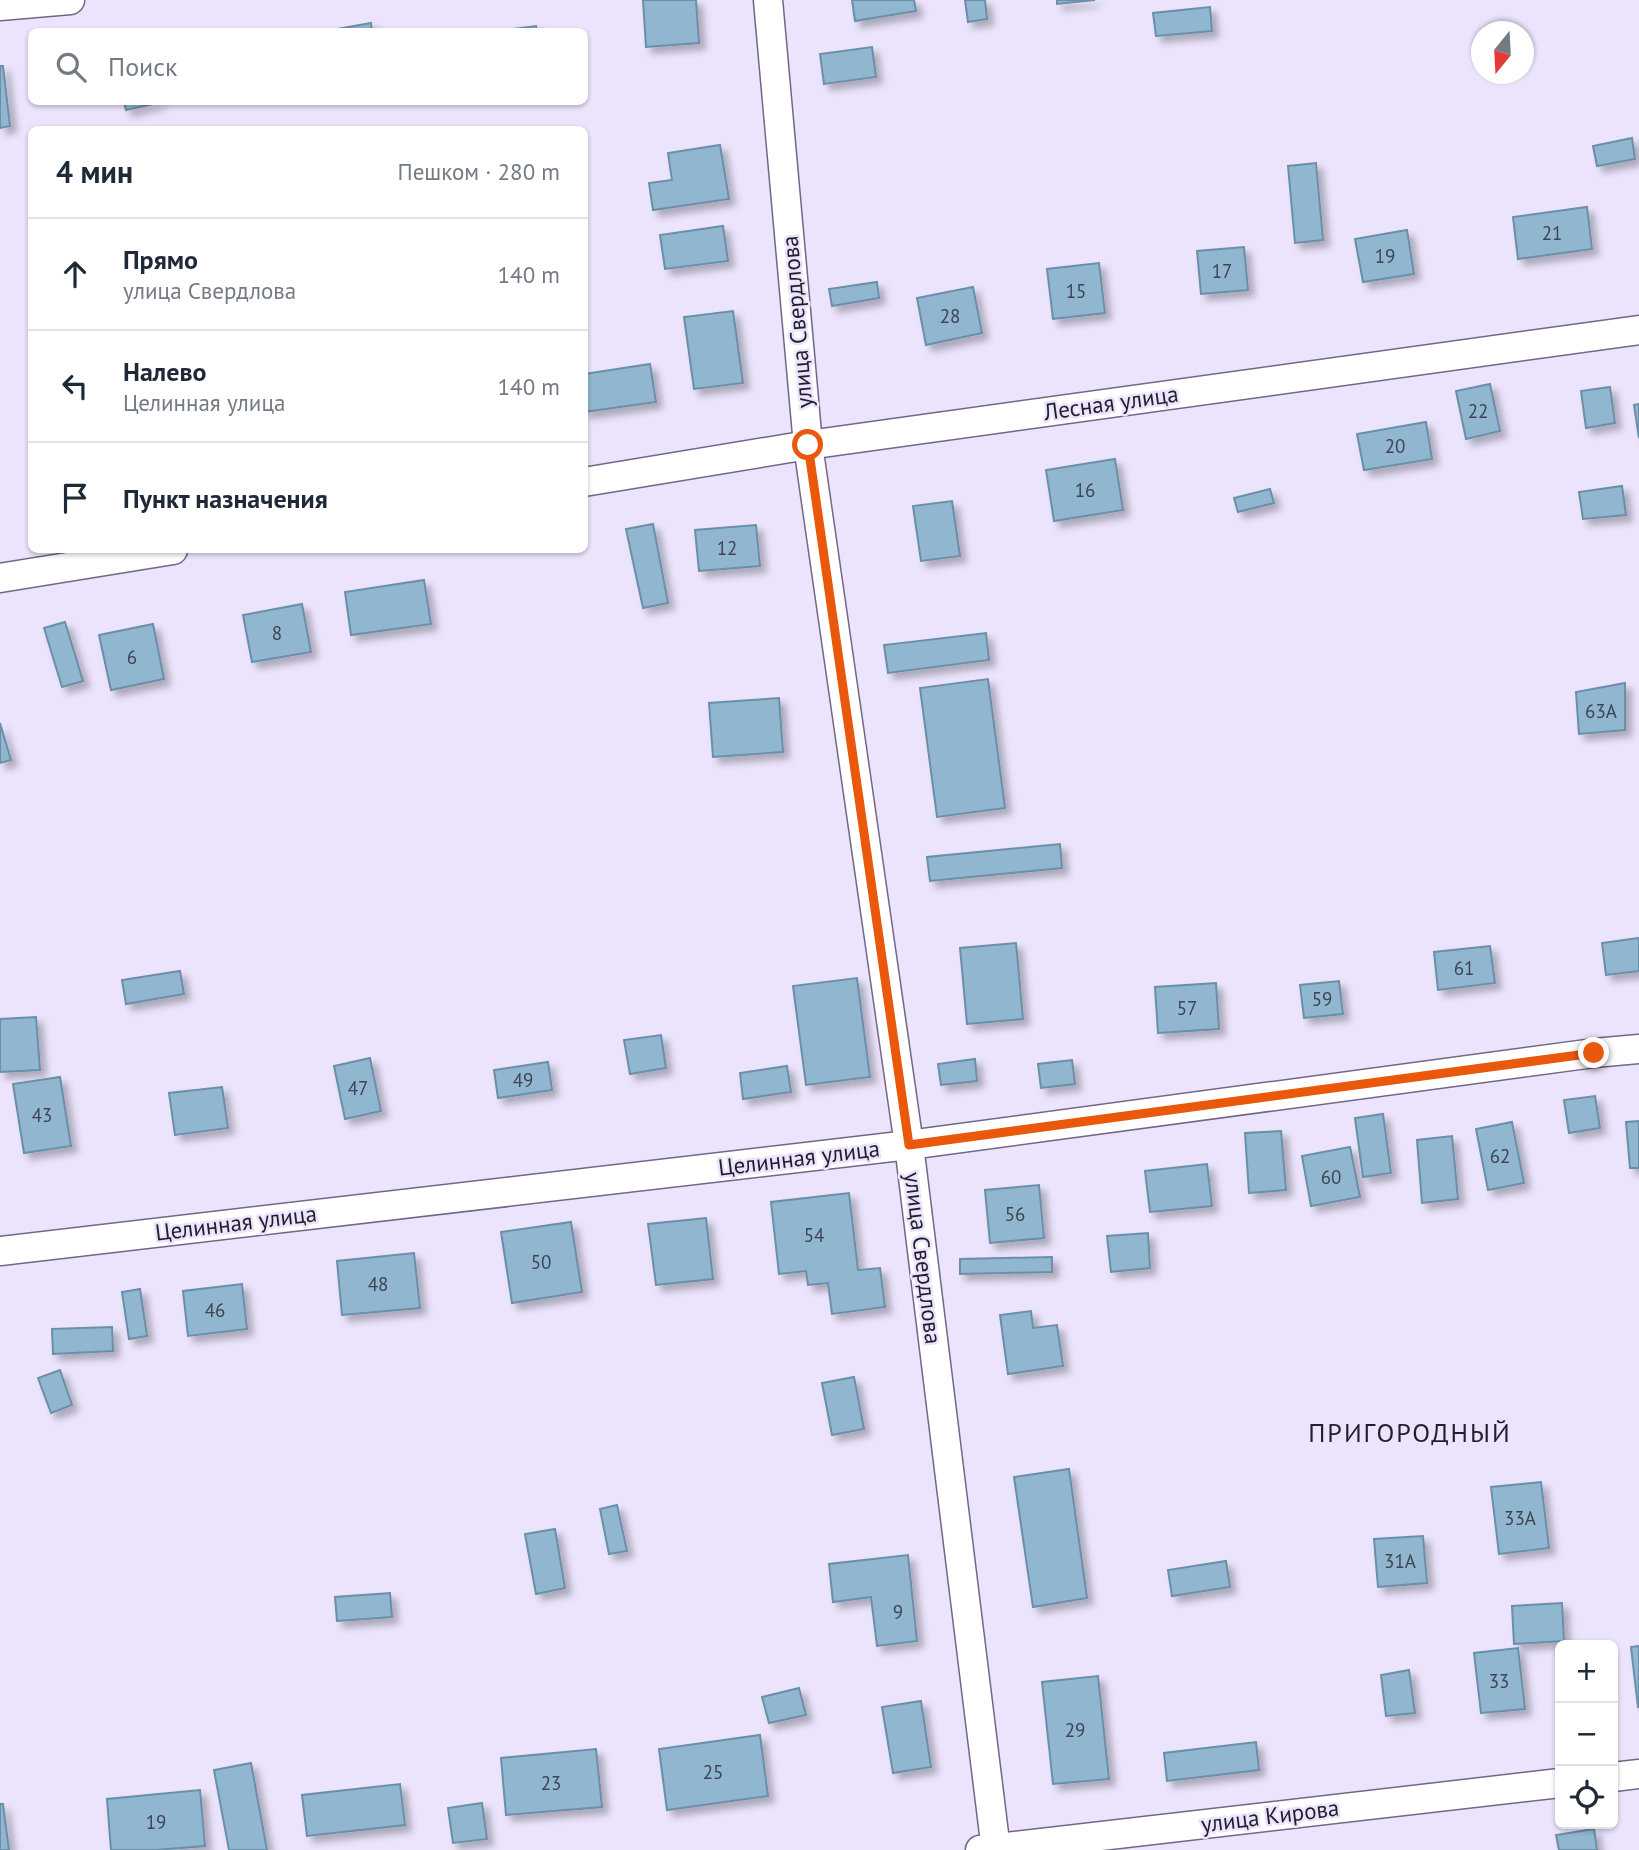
<!DOCTYPE html>
<html lang="ru">
<meta charset="utf-8">
<style>
body{margin:0;font-family:"PT Sans",sans-serif;background:#f6f6f7;color:#1f2937}
.controls{position:absolute;right:21px;bottom:21px;display:grid;overflow:hidden;border-radius:10px;box-shadow:0 2px 5px #0004}
.controls button{width:63px;height:63px;display:grid;place-items:center;padding:0;border:0;border-bottom:2px solid #e0e1e3;background:#fff;color:#1f2937;font:35px sans-serif}
.compass{position:absolute;left:1471px;top:21px;width:63px;height:63px;border-radius:50%;background:#fff;box-shadow:0 2px 5px #0004;rotate:198deg}
.stop{position:absolute;width:21px;height:21px;margin:-16px;border:5px solid #ea580c;border-radius:50%;background:#fff}
.stop.end{background:#ea580c;border-color:#fff;box-shadow:0 2px 7px #0008}
.list{margin:0;padding:0;list-style:none}
h2{display:flex;justify-content:space-between;align-items:center;height:91px;margin:0;padding:0 28px;font-size:30px}
h2 small{font-size:23px;font-weight:400;color:#747a83}
.list li{display:grid;grid-template-columns:46px 1fr auto;gap:21px;align-items:center;box-sizing:border-box;height:112px;padding:0 28px;border-top:2px solid #e0e1e3}
.list b{display:block;font-size:26px;white-space:nowrap}
.list p{margin:0;font-size:23px;white-space:nowrap;color:#747a83}
.list em{font-size:23px;font-style:normal;color:#747a83}
.icon{flex:none;width:38px;height:38px;fill:none;stroke:currentColor;stroke-width:2;stroke-linecap:round;stroke-linejoin:round}
.map{position:relative;flex:none;width:1639px;height:1850px;overflow:hidden}
.search{position:absolute;background:#fff;box-shadow:0 2px 5px #0004;left:28px;top:28px;width:560px;height:77px;display:flex;align-items:center;gap:18px;box-sizing:border-box;padding:0 24px;border-radius:10px;color:#747a83;font-size:26px}
.panel{position:absolute;background:#fff;box-shadow:0 2px 5px #0004;left:28px;top:126px;width:560px;height:427px;border-radius:10px}
.map>svg:first-child{display:block}
.building{fill:#91b6d0;stroke:#6b8fa8;stroke-width:2;filter:url(#shadow)}
.lines{fill:none;stroke-linecap:round;stroke-linejoin:round}
.minor-casing{stroke:#726689;stroke-width:31}
.minor{stroke:#fff;stroke-width:28}
.route{stroke:#ea580c;stroke-width:9}
.labels{text-anchor:middle;stroke-width:5;stroke-linejoin:round;paint-order:stroke}
.number-label{font-size:19px;fill:#3e4455}
.street-label{font-size:23px;fill:#231e2c;stroke:#ebe4fc}
.quarter-label{font-size:26px;letter-spacing:2px;fill:#231e2c;stroke:#ebe4fc}
</style>
<div class="map">
<svg width="1639" height="1850" viewBox="0 0 1639 1850">
<defs>
<filter id="shadow"><feDropShadow dx="6" dy="6" stdDeviation="3.5" flood-color="#0004"/></filter>
</defs>
<rect width="100%" height="100%" fill="#ebe4fc"/>
<!-- building -->
<g class="building">
<path d="M 643,0 L 696,0 L 699,43 L 646,47 Z"/>
<path d="M 852,0 L 914,0 L 916,11 L 855,21 Z"/>
<path d="M 965,0 L 985,0 L 987,19 L 968,22 Z"/>
<path d="M 1057,0 L 1095,0 L 1057,4 Z"/>
<path d="M 1210,7 L 1212,31 L 1156,36 L 1153,13 Z"/>
<path d="M 371,23 L 372,32 L 321,32 Z"/>
<path d="M 536,26 L 537,32 L 490,32 Z"/>
<path d="M 872,47 L 876,77 L 824,84 L 820,54 Z"/>
<path d="M 0,66 L 3,66 L 10,126 L 0,128 Z"/>
<path d="M 124,102 L 162,102 L 126,110 Z"/>
<path d="M 1632,138 L 1635,159 L 1597,166 L 1593,146 Z"/>
<path d="M 720,145 L 729,199 L 653,210 L 649,183 L 672,180 L 668,153 Z"/>
<path d="M 1316,163 L 1323,240 L 1295,243 L 1288,166 Z"/>
<path d="M 1587,207 L 1592,249 L 1518,259 L 1513,217 Z"/>
<path d="M 723,226 L 728,261 L 665,269 L 660,235 Z"/>
<path d="M 1407,230 L 1414,274 L 1363,282 L 1355,239 Z"/>
<path d="M 1244,247 L 1248,290 L 1201,294 L 1197,251 Z"/>
<path d="M 1099,263 L 1105,313 L 1053,319 L 1047,269 Z"/>
<path d="M 877,282 L 879,298 L 832,306 L 829,289 Z"/>
<path d="M 973,287 L 982,333 L 926,345 L 917,298 Z"/>
<path d="M 733,311 L 743,383 L 694,389 L 684,317 Z"/>
<path d="M 650,364 L 656,402 L 584,412 L 584,374 Z"/>
<path d="M 1490,384 L 1500,431 L 1466,439 L 1456,391 Z"/>
<path d="M 1610,387 L 1615,423 L 1586,428 L 1581,391 Z"/>
<path d="M 1639,404 L 1639,438 L 1634,405 Z"/>
<path d="M 1426,422 L 1432,459 L 1364,470 L 1357,434 Z"/>
<path d="M 1115,459 L 1123,510 L 1054,521 L 1046,470 Z"/>
<path d="M 1622,486 L 1626,515 L 1583,519 L 1579,492 Z"/>
<path d="M 1270,489 L 1274,503 L 1238,512 L 1234,498 Z"/>
<path d="M 952,501 L 960,556 L 921,561 L 913,506 Z"/>
<path d="M 653,524 L 668,603 L 643,608 L 626,529 Z"/>
<path d="M 756,525 L 760,566 L 699,571 L 695,530 Z"/>
<path d="M 424,580 L 431,624 L 351,635 L 345,592 Z"/>
<path d="M 302,604 L 311,652 L 252,662 L 243,615 Z"/>
<path d="M 65,622 L 83,681 L 62,687 L 44,628 Z"/>
<path d="M 153,624 L 164,679 L 111,690 L 99,635 Z"/>
<path d="M 986,633 L 989,660 L 888,673 L 884,645 Z"/>
<path d="M 988,679 L 1005,808 L 937,817 L 920,688 Z"/>
<path d="M 1625,683 L 1625,730 L 1579,734 L 1576,692 Z"/>
<path d="M 779,698 L 783,752 L 713,757 L 709,703 Z"/>
<path d="M 0,723 L 11,760 L 0,763 Z"/>
<path d="M 1060,844 L 1062,868 L 930,881 L 927,857 Z"/>
<path d="M 1639,938 L 1639,971 L 1606,975 L 1602,943 Z"/>
<path d="M 1016,943 L 1023,1019 L 967,1024 L 960,948 Z"/>
<path d="M 1490,946 L 1495,983 L 1438,990 L 1434,952 Z"/>
<path d="M 180,971 L 184,994 L 126,1004 L 122,980 Z"/>
<path d="M 857,978 L 870,1077 L 806,1085 L 793,986 Z"/>
<path d="M 1339,981 L 1343,1014 L 1304,1018 L 1300,985 Z"/>
<path d="M 1216,983 L 1219,1029 L 1158,1033 L 1155,987 Z"/>
<path d="M 36,1017 L 40,1070 L 0,1072 L 0,1019 Z"/>
<path d="M 661,1035 L 666,1068 L 630,1074 L 624,1040 Z"/>
<path d="M 370,1058 L 381,1111 L 345,1119 L 334,1066 Z"/>
<path d="M 975,1059 L 977,1081 L 941,1085 L 938,1064 Z"/>
<path d="M 1072,1060 L 1075,1084 L 1041,1088 L 1038,1064 Z"/>
<path d="M 548,1062 L 552,1090 L 498,1098 L 494,1070 Z"/>
<path d="M 787,1066 L 791,1092 L 743,1099 L 740,1073 Z"/>
<path d="M 60,1077 L 71,1146 L 24,1153 L 13,1084 Z"/>
<path d="M 222,1087 L 228,1128 L 175,1135 L 169,1093 Z"/>
<path d="M 1595,1096 L 1600,1128 L 1569,1133 L 1564,1100 Z"/>
<path d="M 1383,1114 L 1391,1173 L 1363,1177 L 1355,1118 Z"/>
<path d="M 1639,1121 L 1639,1168 L 1630,1168 L 1626,1122 Z"/>
<path d="M 1512,1122 L 1524,1183 L 1488,1190 L 1476,1129 Z"/>
<path d="M 1281,1131 L 1286,1190 L 1249,1193 L 1245,1133 Z"/>
<path d="M 1452,1136 L 1458,1199 L 1422,1203 L 1417,1140 Z"/>
<path d="M 1350,1147 L 1360,1197 L 1311,1206 L 1302,1156 Z"/>
<path d="M 1207,1164 L 1212,1206 L 1150,1212 L 1145,1171 Z"/>
<path d="M 1039,1185 L 1044,1238 L 990,1243 L 985,1190 Z"/>
<path d="M 849,1193 L 858,1270 L 880,1268 L 885,1307 L 832,1314 L 828,1283 L 808,1285 L 806,1271 L 779,1274 L 771,1202 Z"/>
<path d="M 706,1218 L 713,1279 L 656,1285 L 648,1224 Z"/>
<path d="M 571,1222 L 582,1292 L 512,1303 L 501,1232 Z"/>
<path d="M 1148,1233 L 1150,1268 L 1111,1272 L 1107,1236 Z"/>
<path d="M 414,1253 L 420,1308 L 342,1315 L 337,1261 Z"/>
<path d="M 1052,1257 L 1052,1272 L 960,1274 L 960,1259 Z"/>
<path d="M 242,1284 L 247,1329 L 188,1336 L 183,1291 Z"/>
<path d="M 140,1289 L 147,1336 L 129,1339 L 122,1292 Z"/>
<path d="M 1031,1311 L 1033,1328 L 1057,1325 L 1063,1366 L 1008,1374 L 1000,1315 Z"/>
<path d="M 112,1327 L 113,1351 L 53,1354 L 52,1329 Z"/>
<path d="M 60,1370 L 72,1405 L 51,1413 L 38,1378 Z"/>
<path d="M 854,1377 L 864,1429 L 832,1435 L 822,1383 Z"/>
<path d="M 1069,1469 L 1087,1598 L 1033,1607 L 1014,1477 Z"/>
<path d="M 1541,1482 L 1549,1548 L 1499,1554 L 1491,1487 Z"/>
<path d="M 617,1505 L 627,1551 L 609,1554 L 600,1509 Z"/>
<path d="M 555,1529 L 565,1588 L 536,1594 L 525,1534 Z"/>
<path d="M 1423,1536 L 1427,1583 L 1378,1587 L 1374,1539 Z"/>
<path d="M 908,1555 L 917,1641 L 877,1646 L 871,1597 L 833,1602 L 829,1564 Z"/>
<path d="M 1226,1561 L 1230,1587 L 1172,1596 L 1168,1570 Z"/>
<path d="M 390,1593 L 392,1617 L 337,1621 L 335,1597 Z"/>
<path d="M 1562,1603 L 1564,1641 L 1514,1644 L 1512,1606 Z"/>
<path d="M 1639,1646 L 1639,1707 L 1638,1707 L 1631,1647 Z"/>
<path d="M 1518,1648 L 1525,1709 L 1481,1713 L 1474,1653 Z"/>
<path d="M 1409,1670 L 1415,1713 L 1386,1716 L 1381,1675 Z"/>
<path d="M 1098,1676 L 1109,1779 L 1053,1784 L 1042,1682 Z"/>
<path d="M 799,1688 L 806,1715 L 769,1723 L 762,1697 Z"/>
<path d="M 921,1701 L 931,1767 L 893,1773 L 882,1707 Z"/>
<path d="M 760,1735 L 768,1796 L 667,1810 L 659,1749 Z"/>
<path d="M 1256,1742 L 1259,1770 L 1167,1781 L 1164,1753 Z"/>
<path d="M 596,1749 L 602,1807 L 506,1815 L 501,1758 Z"/>
<path d="M 251,1763 L 267,1850 L 229,1850 L 214,1770 Z"/>
<path d="M 400,1784 L 405,1825 L 307,1836 L 302,1795 Z"/>
<path d="M 200,1790 L 205,1846 L 155,1850 L 111,1850 L 107,1799 Z"/>
<path d="M 482,1803 L 487,1839 L 453,1843 L 448,1808 Z"/>
<path d="M 0,1804 L 3,1804 L 9,1850 L 0,1850 Z"/>
<path d="M 1594,1829 L 1597,1850 L 1559,1850 L 1556,1835 Z"/>
</g>
<g class="lines">
<!-- minor casing -->
<g class="minor-casing">
<g id="minor">
<path d="M 768,0 L 808,445 L 909,1145 L 996,1850"/>
<path d="M 0,6 L 70,0"/>
<path d="M 584,482 L 808,445 L 1639,330"/>
<path d="M 0,578 L 173,550"/>
<path d="M 0,1251 L 909,1145 L 1594,1053 L 1639,1049"/>
<path d="M 1613,1777 L 1639,1774"/>
<path d="M 980,1850 L 1560,1783"/>
</g>
</g>
<!-- minor -->
<use href="#minor" class="minor"/>
</g>
<g class="lines">
<!-- route -->
<path class="route" d="M 808,445 L 909,1145 L 1594,1053"/>
</g>
<g class="labels">
<!-- number labels -->
<g class="number-label">
<text x="1552" y="240">21</text>
<text x="1385" y="263">19</text>
<text x="1222" y="278">17</text>
<text x="1076" y="298">15</text>
<text x="950" y="323">28</text>
<text x="1478" y="418">22</text>
<text x="1395" y="453">20</text>
<text x="1085" y="497">16</text>
<text x="727" y="555">12</text>
<text x="277" y="640">8</text>
<text x="132" y="664">6</text>
<text x="1601" y="718">63А</text>
<text x="1464" y="975">61</text>
<text x="1322" y="1006">59</text>
<text x="1187" y="1015">57</text>
<text x="523" y="1087">49</text>
<text x="358" y="1095">47</text>
<text x="42" y="1122">43</text>
<text x="1500" y="1163">62</text>
<text x="1331" y="1184">60</text>
<text x="1015" y="1221">56</text>
<text x="814" y="1242">54</text>
<text x="541" y="1269">50</text>
<text x="378" y="1291">48</text>
<text x="215" y="1317">46</text>
<text x="1520" y="1525">33А</text>
<text x="1400" y="1568">31А</text>
<text x="898" y="1619">9</text>
<text x="1499" y="1688">33</text>
<text x="1075" y="1737">29</text>
<text x="713" y="1779">25</text>
<text x="551" y="1790">23</text>
<text x="156" y="1829">19</text>
</g>
<!-- street labels -->
<g class="street-label">
<text transform="translate(797 322) rotate(-95)" y="8">улица Свердлова</text>
<text transform="translate(1111 403) rotate(-8)" y="8">Лесная улица</text>
<text transform="translate(799 1158) rotate(-7)" y="8">Целинная улица</text>
<text transform="translate(236 1223) rotate(-7)" y="8">Целинная улица</text>
<text transform="translate(923 1258) rotate(83)" y="8">улица Свердлова</text>
<text transform="translate(1270 1816) rotate(-7)" y="8">улица Кирова</text>
</g>
<!-- quarter labels -->
<g class="quarter-label">
<text x="1410" y="1442">ПРИГОРОДНЫЙ</text>
</g>
</g>
</svg>
<div class="controls">
<button>+</button>
<button>−</button>
<button><svg class="icon" aria-label="locate" viewBox="0 0 24 24"><circle cx="12" cy="12" r="6"/><path d="M12 2v4M12 18v4M2 12h4M18 12h4"/></svg></button>
</div>
<svg class="compass" viewBox="-18 -18 36 36"><path d="M0-13l5 13h-10z" fill="#e53935"/><path d="M0 13l5-13h-10z" fill="#747a83"/></svg>
<div class="stop" style="left:808px;top:445px"></div>
<div class="stop end" style="left:1594px;top:1053px"></div>
<div class="search"><svg class="icon" aria-label="search" viewBox="0 0 24 24"><circle cx="10" cy="10" r="6"/><path d="M15 15l6 6"/></svg>Поиск</div>
<section class="panel">
<h2>4 мин<small>Пешком · 280 m</small></h2>
<ul class="list">
<li><svg class="icon" aria-label="ahead" viewBox="0 0 24 24"><path d="M12 20V5M6 11l6-6 6 6"/></svg><div><b>Прямо</b><p>улица Свердлова</p></div><em>140 m</em></li>
<li><svg class="icon" aria-label="left" viewBox="0 0 24 24"><path d="M17 20v-9H6M10 6l-5 5 5 5"/></svg><div><b>Налево</b><p>Целинная улица</p></div><em>140 m</em></li>
<li><svg class="icon" aria-label="arrive" viewBox="0 0 24 24"><path d="M6 21V4h12l-3 4 3 4H6"/></svg><div><b>Пункт назначения</b></div></li>
</ul>
</section>
</div>
